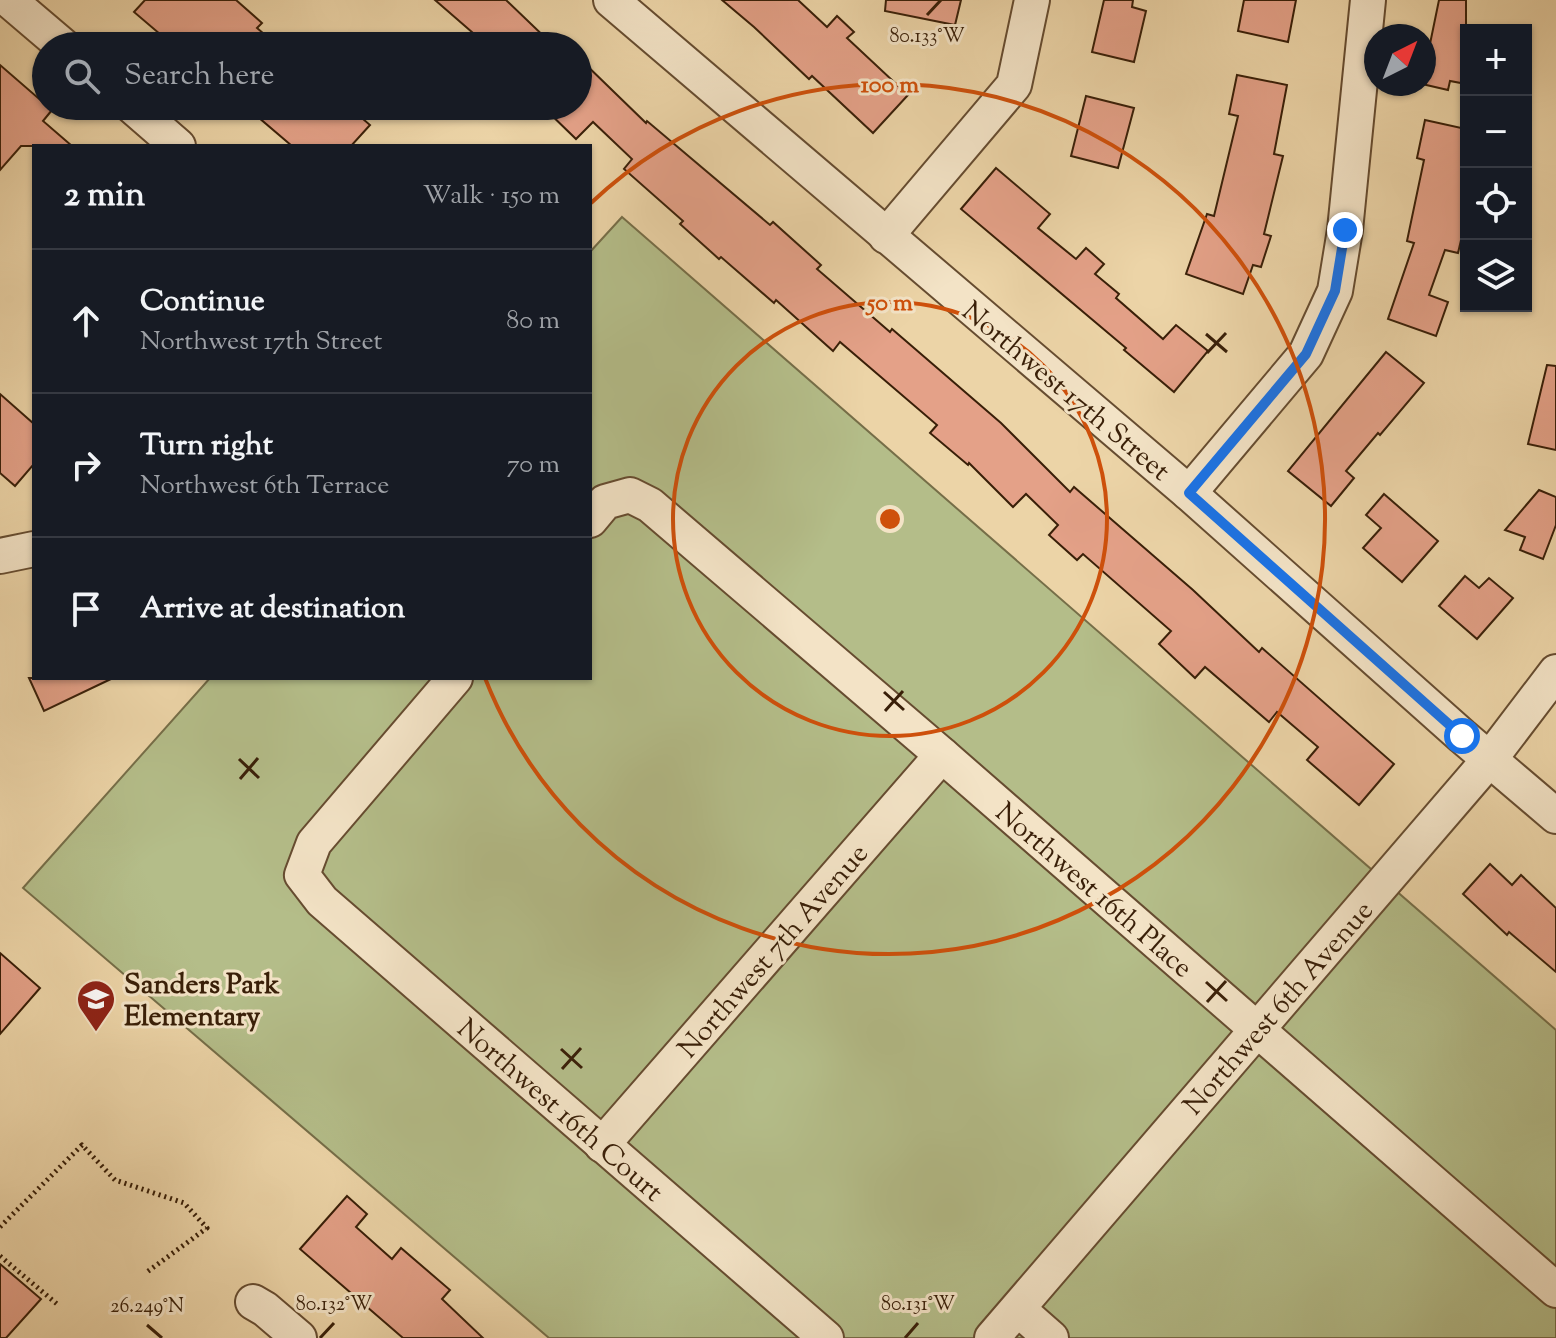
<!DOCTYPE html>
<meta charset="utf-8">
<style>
body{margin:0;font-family:"Sorts Mill Goudy",serif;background:#242831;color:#f1f3f6}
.controls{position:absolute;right:24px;top:24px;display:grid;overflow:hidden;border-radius:0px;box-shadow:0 2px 6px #0004}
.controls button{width:72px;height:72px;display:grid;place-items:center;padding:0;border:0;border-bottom:2px solid #363941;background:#171b24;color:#f1f3f6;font:40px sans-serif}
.compass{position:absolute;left:1364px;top:24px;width:72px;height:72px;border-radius:50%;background:#171b24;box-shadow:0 2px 6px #0004;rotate:42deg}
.stop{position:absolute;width:24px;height:24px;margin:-18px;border:6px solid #1a73e8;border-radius:50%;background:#fff}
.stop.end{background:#1a73e8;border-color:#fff;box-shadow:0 2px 8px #0008}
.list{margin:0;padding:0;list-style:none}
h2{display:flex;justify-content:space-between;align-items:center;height:104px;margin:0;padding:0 32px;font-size:34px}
h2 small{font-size:26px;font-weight:400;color:#9ea1a6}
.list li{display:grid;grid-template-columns:52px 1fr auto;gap:24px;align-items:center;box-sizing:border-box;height:144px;padding:0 32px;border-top:2px solid #363941}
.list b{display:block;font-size:30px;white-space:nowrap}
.list p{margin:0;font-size:26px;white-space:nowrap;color:#9ea1a6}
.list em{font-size:26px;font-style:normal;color:#9ea1a6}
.icon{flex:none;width:44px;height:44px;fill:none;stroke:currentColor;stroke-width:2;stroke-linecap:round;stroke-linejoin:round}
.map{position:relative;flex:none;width:1556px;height:1338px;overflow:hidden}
.search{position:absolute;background:#171b24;box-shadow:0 2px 6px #0004;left:32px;top:32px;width:560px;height:88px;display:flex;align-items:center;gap:20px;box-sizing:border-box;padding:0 28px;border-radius:44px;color:#9ea1a6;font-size:30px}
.panel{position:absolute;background:#171b24;box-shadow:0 2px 6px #0004;left:32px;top:144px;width:560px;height:536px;border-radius:0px}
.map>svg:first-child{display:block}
.green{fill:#b4bd89;stroke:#766e48;stroke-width:2}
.building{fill:#e4a188;stroke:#391f08;stroke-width:2}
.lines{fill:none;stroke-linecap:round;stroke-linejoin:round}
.minor-casing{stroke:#664c30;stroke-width:38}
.path{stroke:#391f08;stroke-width:5;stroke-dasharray:2 4;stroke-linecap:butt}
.minor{stroke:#f3e3c6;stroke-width:34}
.route{stroke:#1a73e8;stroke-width:10}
.ticks{fill:none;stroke:#391f08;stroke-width:3}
.ring{fill:none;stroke:#ce500b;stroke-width:4}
.labels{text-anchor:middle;stroke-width:6;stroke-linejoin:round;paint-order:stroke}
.street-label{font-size:28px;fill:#391f08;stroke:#f3e3c6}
.poi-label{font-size:28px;font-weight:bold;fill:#391f08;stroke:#f3e3c6;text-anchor:start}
.ticks-label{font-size:20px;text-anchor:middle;fill:#391f08;stroke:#f3e3c6;stroke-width:6;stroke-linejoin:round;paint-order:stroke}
.centre{fill:#ce500b;stroke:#f3e3c6;stroke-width:4}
.ring-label{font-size:24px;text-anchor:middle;font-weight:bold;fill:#ce500b;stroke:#f3e3c6;stroke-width:6;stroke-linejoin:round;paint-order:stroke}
</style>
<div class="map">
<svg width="1556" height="1338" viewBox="0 0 1556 1338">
<rect width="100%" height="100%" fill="#ecd4a7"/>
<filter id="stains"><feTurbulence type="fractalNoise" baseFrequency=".0025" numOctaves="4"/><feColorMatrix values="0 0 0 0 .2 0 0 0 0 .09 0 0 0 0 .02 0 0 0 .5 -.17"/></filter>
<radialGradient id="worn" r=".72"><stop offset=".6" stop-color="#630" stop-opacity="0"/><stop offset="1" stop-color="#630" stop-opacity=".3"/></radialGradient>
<!-- green -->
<path class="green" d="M 622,217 L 1556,1030 L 1556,1338 L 549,1338 L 23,888 L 210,678 L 590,678 L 590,252 Z"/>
<!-- building -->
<g class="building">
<path d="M 145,0 L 236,0 L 262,23 L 257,28 L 278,46 L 174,46 L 134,12 Z"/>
<path d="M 435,0 L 506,0 L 554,46 L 488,46 Z"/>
<path d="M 722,0 L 798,0 L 827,27 L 837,16 L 854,32 L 847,38 L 908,95 L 873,133 L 812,76 L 809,79 L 754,27 Z"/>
<path d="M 886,0 L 961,0 L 955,25 L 885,11 Z"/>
<path d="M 1104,0 L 1133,0 L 1132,7 L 1146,11 L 1134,62 L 1092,52 Z"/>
<path d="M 1244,0 L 1296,0 L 1288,42 L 1238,31 Z"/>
<path d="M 1439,0 L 1466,0 L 1466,84 L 1450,81 L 1448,90 L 1422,84 L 1424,84 L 1424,73 Z"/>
<path d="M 578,57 L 646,123 L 647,121 L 770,225 L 773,222 L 821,265 L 817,269 L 890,332 L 892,329 L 1001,423 L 1070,492 L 1074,487 L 1193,590 L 1259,652 L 1262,648 L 1394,764 L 1359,805 L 1307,760 L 1318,747 L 1277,712 L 1269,722 L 1205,667 L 1195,678 L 1159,644 L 1171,631 L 1083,554 L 1077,560 L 1049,535 L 1058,525 L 1026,494 L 1013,507 L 969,463 L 968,465 L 930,433 L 937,425 L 840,342 L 833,351 L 776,300 L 774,303 L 721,257 L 719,259 L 680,224 L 683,221 L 624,169 L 632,159 L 593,122 L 576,139 L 542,106 L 578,106 Z"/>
<path d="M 0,65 L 52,110 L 43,121 L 72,146 L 21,146 L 0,170 Z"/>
<path d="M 1237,75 L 1287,85 L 1274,154 L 1283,156 L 1264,234 L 1271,236 L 1261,267 L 1253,265 L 1243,294 L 1186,274 L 1207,214 L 1214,216 L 1238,116 L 1229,114 Z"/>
<path d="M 1086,96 L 1134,108 L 1118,168 L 1071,156 Z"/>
<path d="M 245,106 L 348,106 L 370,125 L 351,146 L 292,146 Z"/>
<path d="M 1425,120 L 1466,129 L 1466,219 L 1458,253 L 1445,250 L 1429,295 L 1448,302 L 1436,336 L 1388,319 L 1414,243 L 1407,241 L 1424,160 L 1417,158 Z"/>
<path d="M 996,168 L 1050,214 L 1038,228 L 1076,259 L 1086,248 L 1104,264 L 1095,274 L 1119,294 L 1116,298 L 1163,339 L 1176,325 L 1208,351 L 1174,392 L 1124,350 L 1126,348 L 961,209 Z"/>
<path d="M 1386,352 L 1424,383 L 1380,435 L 1378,433 L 1346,471 L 1354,478 L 1331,506 L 1288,471 Z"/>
<path d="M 1547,365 L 1556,366 L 1556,450 L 1528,444 Z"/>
<path d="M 0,394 L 34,424 L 34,464 L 15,486 L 0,473 Z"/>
<path d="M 1539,490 L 1556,497 L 1556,525 L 1543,559 L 1520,550 L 1525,537 L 1505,530 Z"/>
<path d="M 1384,494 L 1438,541 L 1402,582 L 1363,548 L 1381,528 L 1366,515 Z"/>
<path d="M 1465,576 L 1479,588 L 1489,578 L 1513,598 L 1477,639 L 1439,606 Z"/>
<path d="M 29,678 L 113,678 L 44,711 Z"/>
<path d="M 1490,864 L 1512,885 L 1521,875 L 1556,908 L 1556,972 L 1509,932 L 1507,935 L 1463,894 Z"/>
<path d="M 0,953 L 40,988 L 0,1034 Z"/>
<path d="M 347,1196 L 367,1214 L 356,1227 L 392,1259 L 401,1248 L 450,1290 L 442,1299 L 483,1338 L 403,1338 L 300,1249 Z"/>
<path d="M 0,1264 L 41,1299 L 6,1338 L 0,1338 Z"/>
</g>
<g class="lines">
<!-- minor casing -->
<g class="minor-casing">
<g id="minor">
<path d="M 9,0 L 63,46"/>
<path d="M 611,0 L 1189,493 L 1462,736 L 1556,816"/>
<path d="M 132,106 L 178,146"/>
<path d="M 886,236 L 1014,85 L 1032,0"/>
<path d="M 1189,493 L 1306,354 L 1335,291 L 1345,230 L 1368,0"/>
<path d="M 590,520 L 605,502 L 630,495 L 650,505 L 942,755 L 1556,1290"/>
<path d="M 0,556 L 34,549"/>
<path d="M 455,678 L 314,843 L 302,875 L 322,901 L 826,1338"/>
<path d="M 602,1145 L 942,755"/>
<path d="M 253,1302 L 265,1309 L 299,1338"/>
<path d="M 1018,1309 L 1051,1338"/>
<path d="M 992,1338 L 1489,760 L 1556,672"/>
</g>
</g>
<!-- path -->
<g class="path">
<path d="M 0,1227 L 82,1145 L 115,1180 L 184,1203 L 207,1228 L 147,1272"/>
<path d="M 0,1256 L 57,1304"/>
</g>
<!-- minor -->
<use href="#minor" class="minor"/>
</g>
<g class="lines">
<!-- route -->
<path class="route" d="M 1345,230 L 1335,291 L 1306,354 L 1189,493 L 1462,736"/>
</g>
<!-- ticks -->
<path class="ticks" d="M 927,15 L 941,0M 1206,334 L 1227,352M 1207,353 L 1226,333M 884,692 L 904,710M 885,711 L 903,691M 239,759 L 259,778M 240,779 L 258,758M 1206,982 L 1227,1001M 1207,1002 L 1226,981M 561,1049 L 582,1068M 562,1069 L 581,1048M 147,1325 L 162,1338M 320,1338 L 334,1323M 905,1338 L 918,1323"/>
<!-- distance rings -->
<g class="ring">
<circle cx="890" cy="519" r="217"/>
<path d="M591 203A435 435 0 1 1 485 678"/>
</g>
<!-- icons -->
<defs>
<g id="school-pin" transform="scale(2)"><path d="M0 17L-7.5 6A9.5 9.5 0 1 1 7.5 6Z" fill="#8f2418" stroke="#f3e3c6"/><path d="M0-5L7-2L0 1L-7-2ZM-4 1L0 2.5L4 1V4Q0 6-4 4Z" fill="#fff"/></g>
</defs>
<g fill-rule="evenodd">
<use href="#school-pin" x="96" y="999"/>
</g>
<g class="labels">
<!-- street labels -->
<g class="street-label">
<text transform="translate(1067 390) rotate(40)" y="10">Northwest 17th Street</text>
<text transform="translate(1095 889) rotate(41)" y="10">Northwest 16th Place</text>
<text transform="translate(772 950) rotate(-49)" y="10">Northwest 7th Avenue</text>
<text transform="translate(1277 1007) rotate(-49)" y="10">Northwest 6th Avenue</text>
<text transform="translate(561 1109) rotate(41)" y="10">Northwest 16th Court</text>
</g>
<!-- poi labels -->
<g class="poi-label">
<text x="124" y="993">Sanders Park<tspan x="124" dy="32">Elementary</tspan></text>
</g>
</g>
<g class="ticks-label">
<text x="927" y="42">80.133°W</text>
<text x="334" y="1310">80.132°W</text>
<text x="918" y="1310">80.131°W</text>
<text x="147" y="1312">26.249°N</text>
</g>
<circle cx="890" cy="519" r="12" class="centre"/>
<g class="ring-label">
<text x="890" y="92">100 m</text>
<text x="890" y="310">50 m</text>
</g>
<rect width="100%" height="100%" filter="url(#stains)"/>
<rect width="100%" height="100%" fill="url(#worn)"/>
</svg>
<div class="controls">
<button>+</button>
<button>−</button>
<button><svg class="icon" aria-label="locate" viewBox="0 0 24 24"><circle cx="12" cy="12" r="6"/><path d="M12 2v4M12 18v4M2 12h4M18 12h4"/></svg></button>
<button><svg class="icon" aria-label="layers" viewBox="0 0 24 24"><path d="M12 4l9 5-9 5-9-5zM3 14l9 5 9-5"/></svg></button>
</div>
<svg class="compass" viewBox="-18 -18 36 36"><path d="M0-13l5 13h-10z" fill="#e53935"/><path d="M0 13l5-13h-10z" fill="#9ea1a6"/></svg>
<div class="stop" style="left:1462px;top:736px"></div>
<div class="stop end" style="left:1345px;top:230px"></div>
<div class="search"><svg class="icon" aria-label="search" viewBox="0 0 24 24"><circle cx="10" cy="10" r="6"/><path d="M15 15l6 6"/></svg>Search here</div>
<section class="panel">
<h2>2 min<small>Walk · 150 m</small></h2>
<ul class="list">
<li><svg class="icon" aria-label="ahead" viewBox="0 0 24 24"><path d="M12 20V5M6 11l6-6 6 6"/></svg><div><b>Continue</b><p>Northwest 17th Street</p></div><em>80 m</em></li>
<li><svg class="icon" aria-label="right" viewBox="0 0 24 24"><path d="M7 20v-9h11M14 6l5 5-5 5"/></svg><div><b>Turn right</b><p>Northwest 6th Terrace</p></div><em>70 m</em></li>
<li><svg class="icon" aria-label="arrive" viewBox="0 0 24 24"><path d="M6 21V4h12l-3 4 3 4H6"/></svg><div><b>Arrive at destination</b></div></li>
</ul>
</section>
</div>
